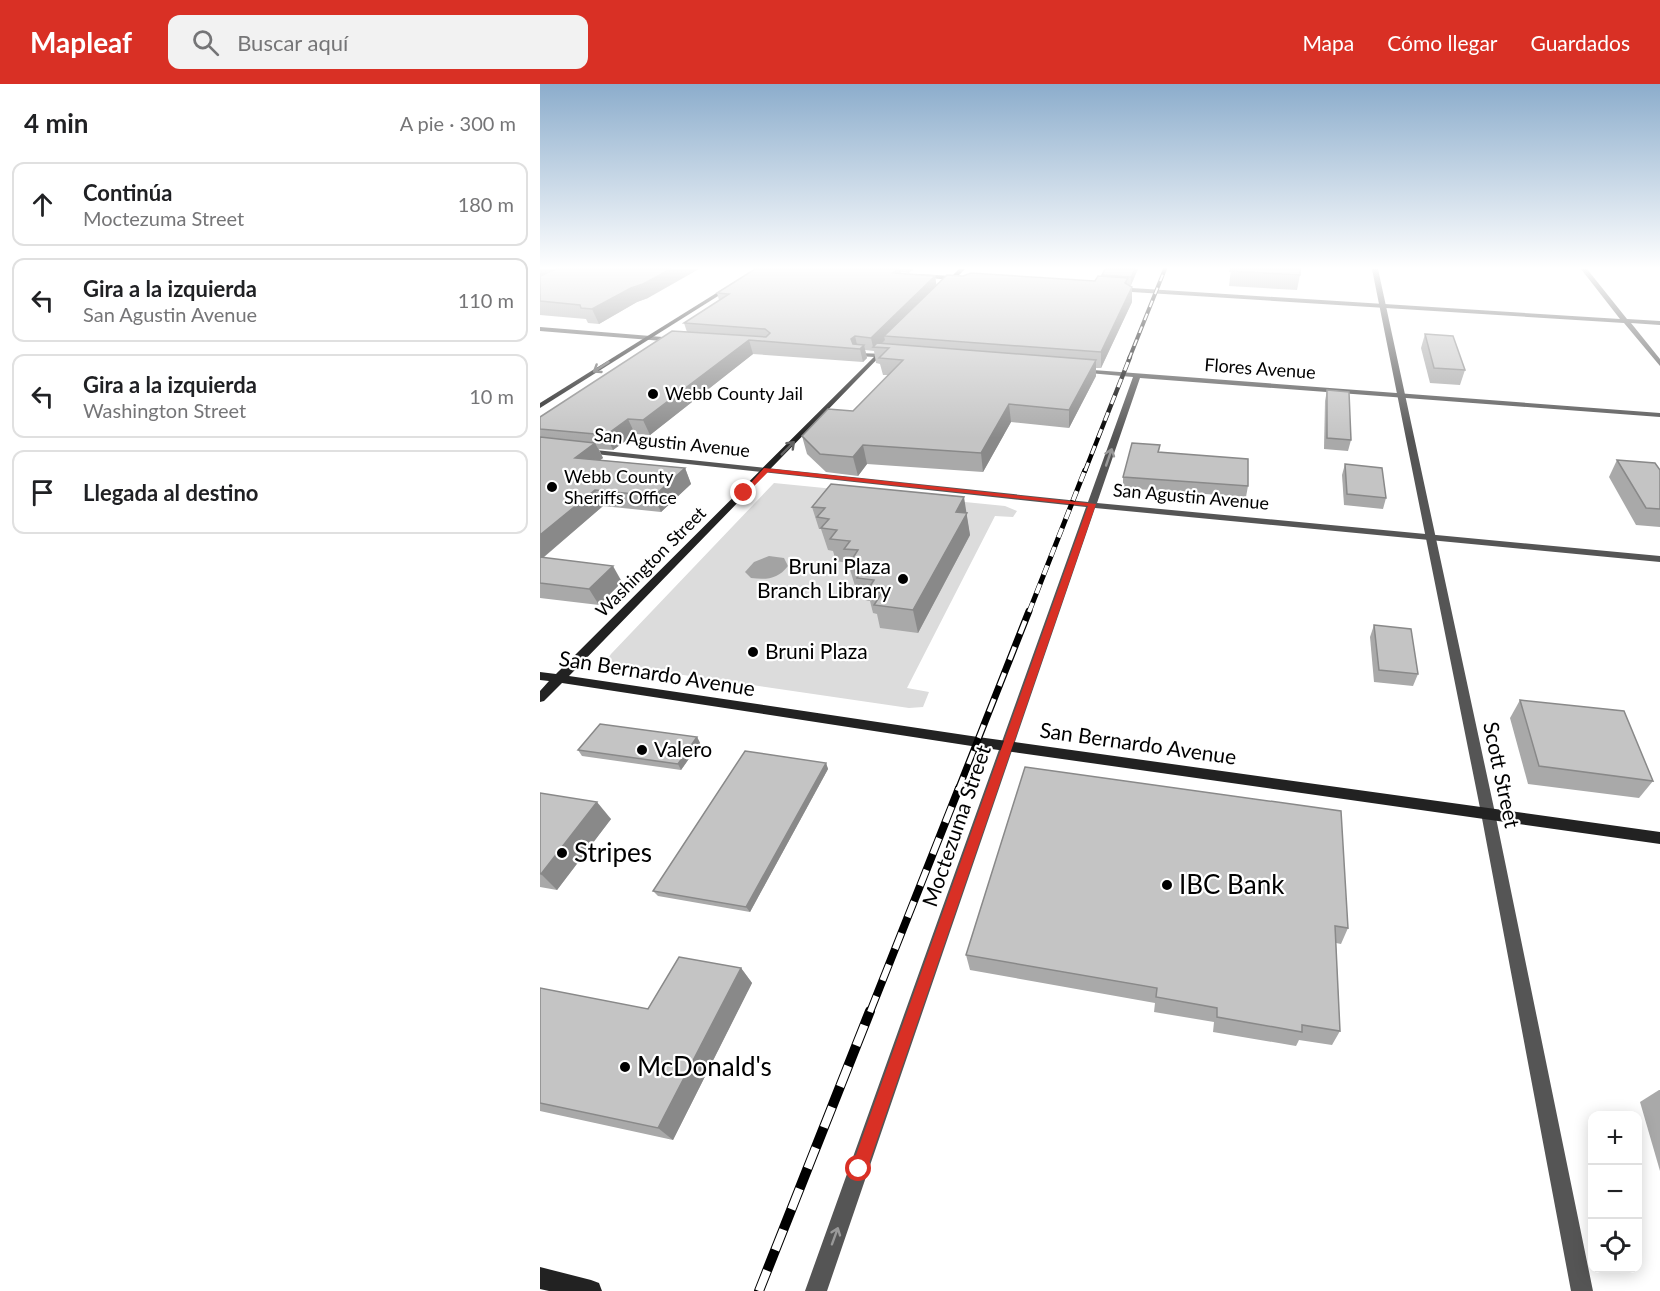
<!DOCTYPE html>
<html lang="es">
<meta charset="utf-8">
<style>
body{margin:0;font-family:Lato,sans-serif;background:#f2f2f2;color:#202124}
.controls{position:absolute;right:18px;bottom:18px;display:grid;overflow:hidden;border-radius:12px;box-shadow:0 3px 15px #0003}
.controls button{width:54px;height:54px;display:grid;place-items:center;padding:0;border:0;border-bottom:2px solid #e0e0e0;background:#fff;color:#202124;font:30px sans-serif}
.stop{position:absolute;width:18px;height:18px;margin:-14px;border:4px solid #d93025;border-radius:50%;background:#fff}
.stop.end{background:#d93025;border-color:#fff;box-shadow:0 2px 6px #0008}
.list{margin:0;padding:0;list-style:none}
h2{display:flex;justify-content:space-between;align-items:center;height:78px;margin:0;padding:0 24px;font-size:26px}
h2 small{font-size:20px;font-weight:400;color:#757577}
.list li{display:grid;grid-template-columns:39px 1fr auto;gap:18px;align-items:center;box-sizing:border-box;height:84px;margin:0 12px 12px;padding:0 12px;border:2px solid #e0e0e0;border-radius:12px}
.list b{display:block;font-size:22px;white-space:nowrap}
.list p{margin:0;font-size:20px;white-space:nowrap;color:#757577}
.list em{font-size:20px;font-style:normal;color:#757577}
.icon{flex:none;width:33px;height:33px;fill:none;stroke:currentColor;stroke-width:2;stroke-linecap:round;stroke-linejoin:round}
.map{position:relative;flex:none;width:1120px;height:1207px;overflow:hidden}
header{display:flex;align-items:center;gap:36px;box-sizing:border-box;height:84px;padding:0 30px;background:#d93025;color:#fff}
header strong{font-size:28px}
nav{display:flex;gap:33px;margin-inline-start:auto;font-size:21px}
.search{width:420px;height:54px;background:#f2f2f2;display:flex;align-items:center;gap:15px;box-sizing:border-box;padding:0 21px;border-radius:12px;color:#757577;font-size:22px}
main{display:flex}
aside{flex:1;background:#fff}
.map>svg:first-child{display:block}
.green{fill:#dcdcdc}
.water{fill:#a3a3a3}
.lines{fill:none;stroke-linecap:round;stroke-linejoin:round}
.minor{fill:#555;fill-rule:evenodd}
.tertiary{fill:#555;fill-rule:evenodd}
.secondary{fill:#222;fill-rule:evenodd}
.rail-far5-casing{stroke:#000;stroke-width:4}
.rail-far4-casing{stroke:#000;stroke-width:4.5}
.rail-far3-casing{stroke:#000;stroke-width:5}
.rail-far2-casing{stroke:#000;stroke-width:7}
.rail-far1-casing{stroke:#000;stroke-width:8}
.rail-casing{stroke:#000;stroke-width:10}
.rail-far5{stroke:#fff;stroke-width:2;stroke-dasharray:7;stroke-linecap:butt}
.rail-far4{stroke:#fff;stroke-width:3;stroke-dasharray:9;stroke-linecap:butt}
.rail-far3{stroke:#fff;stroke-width:4;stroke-dasharray:10;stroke-linecap:butt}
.rail-far2{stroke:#fff;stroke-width:4.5;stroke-dasharray:14;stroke-linecap:butt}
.rail-far1{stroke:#fff;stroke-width:6;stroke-dasharray:17;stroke-linecap:butt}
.rail{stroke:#fff;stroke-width:8;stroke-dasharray:22;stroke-linecap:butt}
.wall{fill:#a9a9a9}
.shaded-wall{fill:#898989}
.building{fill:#c4c4c4;stroke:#898989;stroke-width:1.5}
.oneway{stroke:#646464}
.oneway2{stroke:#999}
.route{fill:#d93025}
.poi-dot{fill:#000;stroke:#fff;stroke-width:2}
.labels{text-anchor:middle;stroke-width:4.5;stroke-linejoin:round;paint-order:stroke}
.far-street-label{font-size:18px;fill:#000;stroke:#fff}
.far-poi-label{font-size:18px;fill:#000;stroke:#fff;text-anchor:start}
.poi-label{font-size:21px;fill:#000;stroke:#fff;text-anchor:start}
.street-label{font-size:21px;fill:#000;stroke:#fff}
.near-poi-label{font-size:26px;fill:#000;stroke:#fff;text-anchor:start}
</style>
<header>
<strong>Mapleaf</strong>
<div class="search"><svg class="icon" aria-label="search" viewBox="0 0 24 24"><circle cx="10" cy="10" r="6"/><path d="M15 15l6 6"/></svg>Buscar aquí</div>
<nav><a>Mapa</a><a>Cómo llegar</a><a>Guardados</a></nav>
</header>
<main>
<aside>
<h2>4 min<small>A pie · 300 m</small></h2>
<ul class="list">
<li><svg class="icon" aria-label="ahead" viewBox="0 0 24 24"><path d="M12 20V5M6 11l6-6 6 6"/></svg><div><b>Continúa</b><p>Moctezuma Street</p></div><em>180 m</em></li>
<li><svg class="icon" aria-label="left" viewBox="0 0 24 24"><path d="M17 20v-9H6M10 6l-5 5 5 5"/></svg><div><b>Gira a la izquierda</b><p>San Agustin Avenue</p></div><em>110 m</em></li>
<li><svg class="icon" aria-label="left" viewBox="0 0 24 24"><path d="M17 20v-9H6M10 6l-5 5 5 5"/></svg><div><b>Gira a la izquierda</b><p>Washington Street</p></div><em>10 m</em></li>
<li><svg class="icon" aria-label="arrive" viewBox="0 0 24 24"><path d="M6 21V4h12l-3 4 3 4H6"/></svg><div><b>Llegada al destino</b></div></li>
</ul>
</aside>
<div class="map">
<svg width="1120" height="1207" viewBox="0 0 1120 1207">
<rect width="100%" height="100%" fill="#fff"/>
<!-- green -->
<path class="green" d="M 234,399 L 465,422 L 477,427 L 473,433 L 455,432 L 367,604 L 389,608 L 383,623 L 369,624 L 68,580 L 67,576 L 71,570 Z"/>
<!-- water -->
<path class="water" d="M 229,472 L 244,474 L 248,482 C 238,495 227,496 211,494 L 205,488 L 214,478 Z"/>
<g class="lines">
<!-- minor -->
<g class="minor">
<path d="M 1041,185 L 1047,185 L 1087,235 L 1120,237 L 1120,241 L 1091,239 L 1120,275 L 1120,282 L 1084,239 L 576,207 L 573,205 L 576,203 L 1080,235 Z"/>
<path d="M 0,243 L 135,254 L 138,256 L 135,258 L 0,247 Z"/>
<path d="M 316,269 L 350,270 L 353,272 L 350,274 L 318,272 L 315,270 Z"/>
<path d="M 540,285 L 1120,329 L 1120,333 L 600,294 L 557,419 L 1120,472 L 1120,478 L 555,424 L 287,1207 L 265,1207 L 546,423 L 46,369 L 42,367 L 46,365 L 548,418 L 593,293 L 538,288 L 536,287 Z"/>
</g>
<!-- tertiary -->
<g class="tertiary">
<path d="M 832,185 L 838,185 L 955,729 L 1053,1207 L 1031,1207 L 941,729 Z"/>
<path d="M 379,190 L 412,192 L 415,194 L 412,196 L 377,193 Z"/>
</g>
<!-- secondary -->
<g class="secondary">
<path d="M 215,185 L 221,185 L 0,324 L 0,319 Z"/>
<path d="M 419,185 L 425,185 L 406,204 L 402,204 L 402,202 Z"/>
<path d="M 346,261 L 348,262 L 348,264 L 29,592 L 438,653 L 1120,748 L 1120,760 L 438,663 L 22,599 L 4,617 L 0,618 L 0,607 L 9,597 L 0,596 L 0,588 L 16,590 Z"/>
<path d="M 0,1183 L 51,1196 L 59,1199 L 62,1207 L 9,1207 L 0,1205 Z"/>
</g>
<!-- rail-far5 casing -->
<g class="rail-far5-casing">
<path id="rail-far5" d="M 589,275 L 625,185"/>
</g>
<!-- rail-far4 casing -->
<g class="rail-far4-casing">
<path id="rail-far4" d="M 545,387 L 590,273"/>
</g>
<!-- rail-far3 casing -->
<g class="rail-far3-casing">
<path id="rail-far3" d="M 489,528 L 545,386"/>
</g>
<!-- rail-far2 casing -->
<g class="rail-far2-casing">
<path id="rail-far2" d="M 418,706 L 489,527"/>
</g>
<!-- rail-far1 casing -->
<g class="rail-far1-casing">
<path id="rail-far1" d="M 330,928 L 419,704"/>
</g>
<!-- rail casing -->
<g class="rail-casing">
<path id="rail" d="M 219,1207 L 330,927"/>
</g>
<!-- rail-far5 -->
<use href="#rail-far5" class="rail-far5"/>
<!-- rail-far4 -->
<use href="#rail-far4" class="rail-far4"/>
<!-- rail-far3 -->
<use href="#rail-far3" class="rail-far3"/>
<!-- rail-far2 -->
<use href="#rail-far2" class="rail-far2"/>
<!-- rail-far1 -->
<use href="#rail-far1" class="rail-far1"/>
<!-- rail -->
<use href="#rail" class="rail"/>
</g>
<!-- wall -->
<g class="wall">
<path d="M 0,185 L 108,214 L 97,218 L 59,240 L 48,239 L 46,235 L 0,231 Z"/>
<path d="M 215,185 L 374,185 L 369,189 L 361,188 L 361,190 L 395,192 L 396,201 L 555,197 L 562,192 L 565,185 L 598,185 L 591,201 L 589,201 L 592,203 L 592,218 L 561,284 L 556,284 L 556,292 L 529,344 L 471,338 L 443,388 L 327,380 L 318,392 L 286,388 L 267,370 L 262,352 L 313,327 L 348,291 L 343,291 L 340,280 L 336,279 L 334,267 L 325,266 L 327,274 L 323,278 L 213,270 L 110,351 L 95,350 L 73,366 L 59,365 L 63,374 L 60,376 L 145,384 L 151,400 L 121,428 L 63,422 L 3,474 L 82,498 L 59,521 L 0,514 L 0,333 L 147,248 L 144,239 L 179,216 L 177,209 Z"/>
<path d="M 691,185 L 760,191 L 757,206 L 689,202 Z"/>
<path d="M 885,250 L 925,286 L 920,301 L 890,299 L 881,264 Z"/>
<path d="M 787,306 L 811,356 L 808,367 L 784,365 L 785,317 Z"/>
<path d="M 620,361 L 619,368 L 708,402 L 706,413 L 583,404 L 583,393 Z"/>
<path d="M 1077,376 L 1120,386 L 1120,443 L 1096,441 L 1069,393 Z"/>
<path d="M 805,380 L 846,414 L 843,425 L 804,421 L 802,391 Z"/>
<path d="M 272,423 L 426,429 L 430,451 L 378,549 L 340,544 L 337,530 L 333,529 L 330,517 L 324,516 L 320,503 L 315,502 L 308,479 L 296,477 L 293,467 L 288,466 L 281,445 L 279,445 Z"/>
<path d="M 834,541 L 878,590 L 873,602 L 834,598 L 830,553 Z"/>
<path d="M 980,616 L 1113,697 L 1099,714 L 988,700 L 970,634 Z"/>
<path d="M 157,653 L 160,659 L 141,686 L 42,672 L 38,666 Z"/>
<path d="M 286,679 L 288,685 L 210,828 L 118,812 L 113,807 Z"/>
<path d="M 485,683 L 808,844 L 801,860 L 796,859 L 800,947 L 792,961 L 759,956 L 756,962 L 673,948 L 674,938 L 614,928 L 615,919 L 430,886 L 426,871 Z"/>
<path d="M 0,709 L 71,735 L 17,806 L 0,803 Z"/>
<path d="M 201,884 L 212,899 L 133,1056 L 0,1027 L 0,904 L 108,925 Z"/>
<path d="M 1119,1006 L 1120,1006 L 1120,1087 L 1100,1018 Z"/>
</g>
<!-- shaded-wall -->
<g class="shaded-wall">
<path d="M 0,185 L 35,185 L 0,201 Z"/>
<path d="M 131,185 L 159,185 L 108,214 L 97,218 L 59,240 L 52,225 L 91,204 Z"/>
<path d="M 358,185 L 360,185 L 362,195 L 353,189 Z"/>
<path d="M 595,185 L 598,185 L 591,201 L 591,193 Z"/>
<path d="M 395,192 L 397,204 L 344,252 L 345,256 L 338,263 L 333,263 L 331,254 Z"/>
<path d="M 592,203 L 592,218 L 561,284 L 561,268 Z"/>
<path d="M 315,252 L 318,265 L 313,264 L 311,255 Z"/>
<path d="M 209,256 L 213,270 L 110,351 L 103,336 Z"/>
<path d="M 324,261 L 327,274 L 323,278 L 320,265 Z"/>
<path d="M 556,276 L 556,292 L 529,344 L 529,326 Z"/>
<path d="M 469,320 L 471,338 L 443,388 L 441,369 Z"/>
<path d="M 88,335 L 95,350 L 73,366 L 66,351 Z"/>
<path d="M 55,359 L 63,374 L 43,389 L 35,374 Z"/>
<path d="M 323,361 L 327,380 L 318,392 L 313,373 Z"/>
<path d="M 145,384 L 151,400 L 121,428 L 114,412 Z"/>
<path d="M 55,406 L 63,422 L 0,476 L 0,451 Z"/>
<path d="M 424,413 L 430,451 L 378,549 L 373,526 L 416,428 Z"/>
<path d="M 73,482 L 82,498 L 59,521 L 49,505 Z"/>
<path d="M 157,653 L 160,659 L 141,686 L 138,680 Z"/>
<path d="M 286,679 L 288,685 L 210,828 L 206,823 Z"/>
<path d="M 57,718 L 71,735 L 17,806 L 1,790 Z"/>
<path d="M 201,884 L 212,899 L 133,1056 L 118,1044 Z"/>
</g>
<!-- building -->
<g class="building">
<path d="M 16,185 L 131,185 L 103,200 L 91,204 L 52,225 L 41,224 L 40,221 L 0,217 L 0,192 Z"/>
<path d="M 215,185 L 358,185 L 353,189 L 395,192 L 331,254 L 315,252 L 311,255 L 313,260 L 324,261 L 320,265 L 209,256 L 103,336 L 88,335 L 66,351 L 0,345 L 0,333 L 132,247 L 226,253 L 230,249 L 225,245 L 144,239 L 189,210 L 177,209 Z"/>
<path d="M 565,185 L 595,185 L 591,193 L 562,191 Z"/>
<path d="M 691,185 L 760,185 L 760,191 L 690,187 Z"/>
<path d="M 431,189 L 555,197 L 558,192 L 588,194 L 585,199 L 592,203 L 561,268 L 344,252 L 407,191 L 423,192 Z"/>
<path d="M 885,250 L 913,252 L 925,286 L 894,284 Z"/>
<path d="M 337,259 L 556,276 L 529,326 L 469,320 L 441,369 L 323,361 L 313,373 L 280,370 L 262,352 L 288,325 L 313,327 L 363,276 L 339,274 L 349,264 L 333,263 Z"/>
<path d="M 787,306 L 809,308 L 811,356 L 787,354 Z"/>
<path d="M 0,353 L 55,359 L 35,374 L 145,384 L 114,412 L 55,406 L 0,451 Z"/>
<path d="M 592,359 L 620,361 L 618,368 L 708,375 L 708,402 L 583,393 Z"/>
<path d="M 1077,376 L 1115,379 L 1120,386 L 1120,425 L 1106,424 Z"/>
<path d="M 805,380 L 842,384 L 846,414 L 807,410 Z"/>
<path d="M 291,400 L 424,413 L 416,428 L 427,429 L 373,526 L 334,521 L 342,509 L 327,507 L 334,496 L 317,494 L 325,482 L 309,480 L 318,466 L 304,465 L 310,457 L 290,455 L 297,446 L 281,444 L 289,435 L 277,433 L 285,424 L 272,423 Z"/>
<path d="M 0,473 L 73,482 L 49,505 L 0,499 Z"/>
<path d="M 834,541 L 871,545 L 878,590 L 839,586 Z"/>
<path d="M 980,616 L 1084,627 L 1113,697 L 999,682 Z"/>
<path d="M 60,640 L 157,653 L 138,680 L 38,666 Z"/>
<path d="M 205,667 L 286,679 L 206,823 L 113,807 Z"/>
<path d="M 485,683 L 801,727 L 808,844 L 795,842 L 800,947 L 762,941 L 762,948 L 677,933 L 677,924 L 616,913 L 617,904 L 426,871 Z"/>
<path d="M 0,709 L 57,718 L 1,790 L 0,789 Z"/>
<path d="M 139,873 L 201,884 L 118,1044 L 0,1019 L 0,904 L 108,925 Z"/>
</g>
<!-- one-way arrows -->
<defs><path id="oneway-shaft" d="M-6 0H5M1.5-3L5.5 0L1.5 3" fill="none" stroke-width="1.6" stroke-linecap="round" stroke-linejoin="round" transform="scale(1.5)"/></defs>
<g class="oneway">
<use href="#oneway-shaft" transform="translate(61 283) rotate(147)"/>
<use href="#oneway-shaft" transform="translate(248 364) rotate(-45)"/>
</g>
<g class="oneway2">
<use href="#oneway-shaft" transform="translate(569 373) rotate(-71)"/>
<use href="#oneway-shaft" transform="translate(295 1152) rotate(-70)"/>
</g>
<!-- sky -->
<linearGradient id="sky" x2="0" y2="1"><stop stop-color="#8cadcc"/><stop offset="0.52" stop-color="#fff"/><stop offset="1" stop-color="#fff" stop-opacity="0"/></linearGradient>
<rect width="1120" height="354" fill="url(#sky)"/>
<!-- route -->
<path class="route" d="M 224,384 L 556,420 L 327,1085 L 325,1090 L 319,1093 L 314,1090 L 311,1085 L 548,422 L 228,388 L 206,410 L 201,410 Z"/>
<!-- markers -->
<g class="poi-dot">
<circle cx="113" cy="310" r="6"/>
<circle cx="12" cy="403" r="6"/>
<circle cx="363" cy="495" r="6"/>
<circle cx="213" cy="568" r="6"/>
<circle cx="102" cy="666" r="6"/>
<circle cx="22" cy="769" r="6"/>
<circle cx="627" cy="801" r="6"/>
<circle cx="85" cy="983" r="6"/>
</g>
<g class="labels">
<!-- far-street labels -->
<g class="far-street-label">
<text transform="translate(720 285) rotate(4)" y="6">Flores Avenue</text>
<text transform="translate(132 359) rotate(6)" y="6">San Agustin Avenue</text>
<text transform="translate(651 413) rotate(5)" y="6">San Agustin Avenue</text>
<text transform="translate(111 478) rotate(-45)" y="6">Washington Street</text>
</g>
<!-- far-poi labels -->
<g class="far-poi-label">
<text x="125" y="316">Webb County Jail</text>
<text x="24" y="399">Webb County<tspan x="24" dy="21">Sheriffs Office</tspan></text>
</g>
<!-- poi labels -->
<g class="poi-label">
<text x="351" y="490" text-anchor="end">Bruni Plaza<tspan x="351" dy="24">Branch Library</tspan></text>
<text x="225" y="575">Bruni Plaza</text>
<text x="114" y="673">Valero</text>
</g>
<!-- street labels -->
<g class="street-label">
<text transform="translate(117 590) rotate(9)" y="7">San Bernardo Avenue</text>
<text transform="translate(598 660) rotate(8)" y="7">San Bernardo Avenue</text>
<text transform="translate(961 691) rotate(78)" y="7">Scott Street</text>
<text transform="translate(417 742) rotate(-71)" y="7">Moctezuma Street</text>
</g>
<!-- near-poi labels -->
<g class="near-poi-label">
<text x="34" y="778">Stripes</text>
<text x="639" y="810">IBC Bank</text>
<text x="97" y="992">McDonald's</text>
</g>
</g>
</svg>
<div class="controls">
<button>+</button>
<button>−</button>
<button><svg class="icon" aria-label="locate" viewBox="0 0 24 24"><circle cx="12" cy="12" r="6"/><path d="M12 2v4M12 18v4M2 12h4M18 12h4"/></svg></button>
</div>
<div class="stop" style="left:319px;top:1085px"></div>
<div class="stop end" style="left:204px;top:409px"></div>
</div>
</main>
